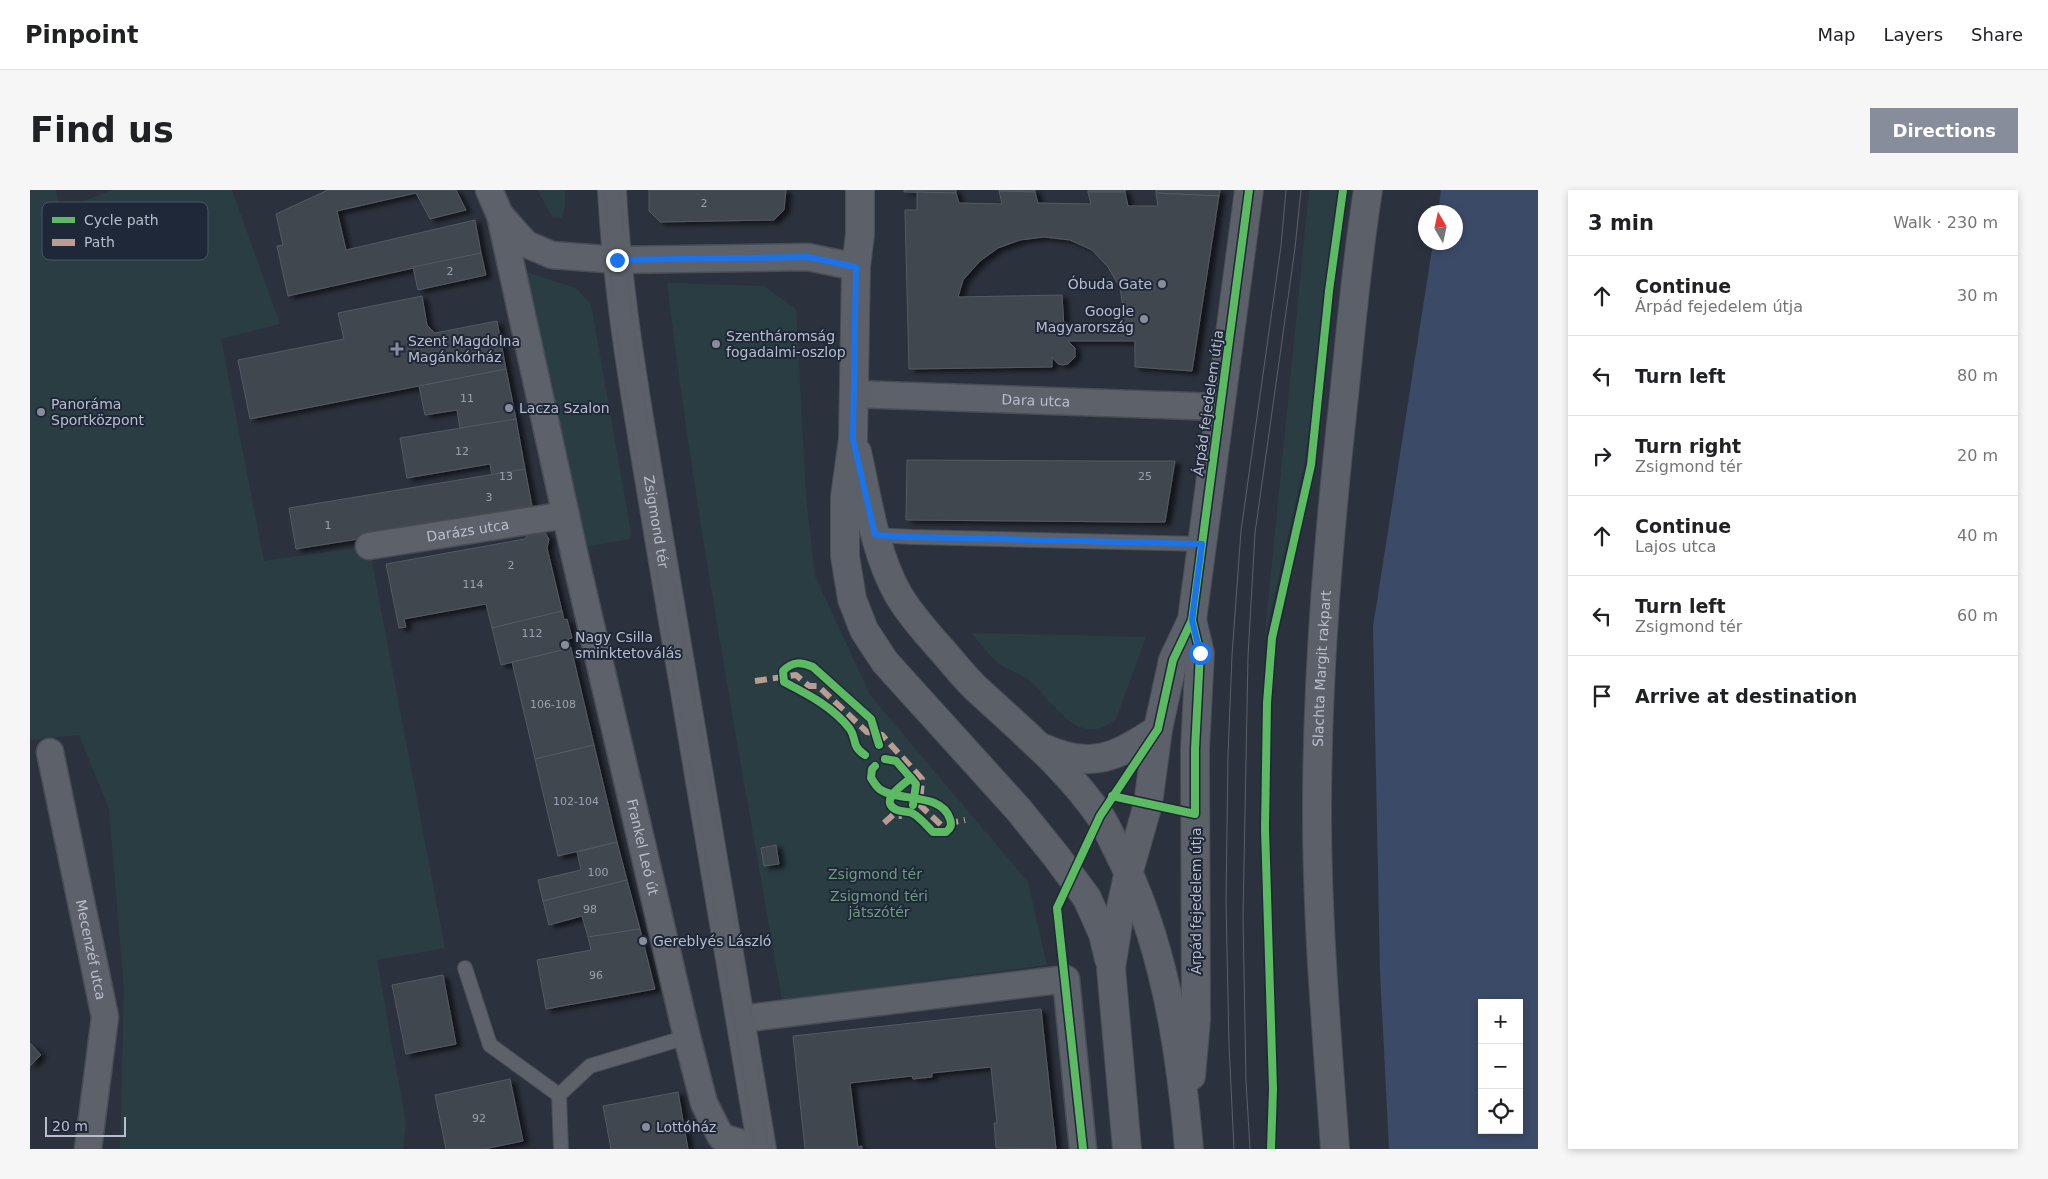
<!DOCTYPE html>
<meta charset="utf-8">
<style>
body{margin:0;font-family:"DejaVu Sans",sans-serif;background:#f6f6f6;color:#202124}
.controls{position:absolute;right:15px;bottom:15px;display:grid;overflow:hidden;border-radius:0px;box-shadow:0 2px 8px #0003}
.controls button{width:45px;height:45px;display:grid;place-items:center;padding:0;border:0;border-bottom:1px solid #e0e0e0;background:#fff;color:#202124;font:25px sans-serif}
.compass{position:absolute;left:1388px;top:15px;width:45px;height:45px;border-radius:50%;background:#fff;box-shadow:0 2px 8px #0003;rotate:351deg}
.scale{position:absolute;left:15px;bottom:12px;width:81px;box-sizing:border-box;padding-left:5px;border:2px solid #b8becc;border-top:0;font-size:14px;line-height:18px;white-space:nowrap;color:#b8becc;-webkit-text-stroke:4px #1f2838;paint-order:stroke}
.stop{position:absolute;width:15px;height:15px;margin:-11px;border:4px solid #1a73e8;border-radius:50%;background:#fff}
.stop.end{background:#1a73e8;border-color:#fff;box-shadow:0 1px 5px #0008}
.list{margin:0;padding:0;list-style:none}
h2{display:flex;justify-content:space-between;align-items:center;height:65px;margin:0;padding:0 20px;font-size:21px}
h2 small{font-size:16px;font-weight:400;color:#757577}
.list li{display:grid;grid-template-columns:32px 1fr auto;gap:15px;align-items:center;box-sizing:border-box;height:80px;padding:0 20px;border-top:1px solid #e0e0e0}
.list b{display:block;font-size:19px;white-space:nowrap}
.list p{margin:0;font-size:16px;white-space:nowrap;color:#757577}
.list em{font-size:16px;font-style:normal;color:#757577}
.icon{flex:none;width:28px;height:28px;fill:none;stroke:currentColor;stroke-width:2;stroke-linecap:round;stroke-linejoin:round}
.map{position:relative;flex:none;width:1508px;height:959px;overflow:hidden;border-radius:0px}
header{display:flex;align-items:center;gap:30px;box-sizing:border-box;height:70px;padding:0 25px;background:#fff;border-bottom:1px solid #e0e0e0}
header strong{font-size:24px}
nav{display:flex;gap:28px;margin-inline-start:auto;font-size:18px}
.intro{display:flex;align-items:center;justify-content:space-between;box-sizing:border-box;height:120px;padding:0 30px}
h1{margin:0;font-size:35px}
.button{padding:12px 22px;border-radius:0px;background:#878d9a;color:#fff;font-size:18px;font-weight:700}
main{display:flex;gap:30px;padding:0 30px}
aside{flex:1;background:#fff;border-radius:0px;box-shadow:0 2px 8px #0003}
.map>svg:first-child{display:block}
.green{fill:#293d43}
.water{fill:#3b4a67;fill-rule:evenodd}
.building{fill:#41464f;stroke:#555a64;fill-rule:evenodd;filter:url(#shadow)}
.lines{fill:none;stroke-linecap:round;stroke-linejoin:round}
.lane-casing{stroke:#494d56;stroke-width:16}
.street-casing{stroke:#494d56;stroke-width:29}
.secondary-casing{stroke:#494d56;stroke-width:30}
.lane{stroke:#5d616a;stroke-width:14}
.street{stroke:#5d616a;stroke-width:26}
.secondary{stroke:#5c6068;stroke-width:28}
.tram{stroke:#5b6068;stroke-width:1}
.quiet{stroke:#b99d93;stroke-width:6;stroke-dasharray:12 6;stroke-linecap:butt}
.cycleway-casing{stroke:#1f2838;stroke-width:11}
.cycleway{stroke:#5cba63;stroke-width:8}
.route{stroke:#1a73e8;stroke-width:6}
.poi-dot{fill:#878d9a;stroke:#1f2838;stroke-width:2}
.labels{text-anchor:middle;stroke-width:4;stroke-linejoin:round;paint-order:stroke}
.number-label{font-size:11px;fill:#9aa0ad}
.poi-label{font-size:14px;fill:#b8becc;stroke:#1f2838;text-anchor:start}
.street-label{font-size:14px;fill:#b8becc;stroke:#1f2838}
.park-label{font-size:14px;fill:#6f9d7d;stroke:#1f2838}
.key{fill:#1f2838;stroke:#4d5564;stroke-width:1}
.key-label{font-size:14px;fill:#b8becc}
</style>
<header>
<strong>Pinpoint</strong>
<nav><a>Map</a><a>Layers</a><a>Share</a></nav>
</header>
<div class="intro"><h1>Find us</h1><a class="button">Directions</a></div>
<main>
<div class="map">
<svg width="1508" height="959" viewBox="0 0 1508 959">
<defs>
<filter id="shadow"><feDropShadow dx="5.5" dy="3" stdDeviation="2.5" flood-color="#0009"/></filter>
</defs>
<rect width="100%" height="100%" fill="#2c323d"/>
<!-- green -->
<g class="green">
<path d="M 0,0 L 26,0 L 29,21 L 82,0 L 202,0 L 250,134 L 191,149 L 234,371 L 339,356 L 415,758 L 347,770 L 376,934 L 373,959 L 90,959 L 94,799 L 79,619 L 49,545 L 0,550 Z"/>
<path d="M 507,0 L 535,0 L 535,16 L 532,28 L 523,28 Z"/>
<path d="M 1279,0 L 1309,0 L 1275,271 L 1234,452 Z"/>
<path d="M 490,80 L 546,98 L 561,114 L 598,325 L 601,343 L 599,349 L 554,357 Z"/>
<path d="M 637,93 L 734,96 L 766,119 L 776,306 L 785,386 L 840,505 L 998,692 L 1017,775 L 752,810 C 711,572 666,333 637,93 Z"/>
<path d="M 941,443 L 1116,447 L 1086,529 C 1049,560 1025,514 1000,491 C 992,483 979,481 970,474 C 959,466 950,453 941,443 Z"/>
</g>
<!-- water -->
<path class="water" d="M 1411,0 L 1508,0 L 1508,959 L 1359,959 L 1350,782 L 1343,437 L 1403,53 L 1426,52 L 1426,22 L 1408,22 ZM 1452,813 L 1489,813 L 1489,940 L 1452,940 Z"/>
<!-- building -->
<g class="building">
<path d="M 298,0 L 426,0 L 436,20 L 400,29 L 386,3 L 307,21 L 316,60 L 445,30 L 451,63 L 258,106 L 247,56 L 253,55 L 246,24 Z"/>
<path d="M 619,0 L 756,0 L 754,20 L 744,30 L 630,32 L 619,21 Z"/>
<path d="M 874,0 L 926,0 L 926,3 L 874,2 Z"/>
<path d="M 969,0 L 1005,0 L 1005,2 L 969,1 Z"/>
<rect x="1058" y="0" width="37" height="2"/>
<path d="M 1126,0 L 1190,0 L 1189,6 L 1126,3 Z"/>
<path d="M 969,1 L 1005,2 L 1008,13 L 1061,14 L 1058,2 L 1095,2 L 1098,16 L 1128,16 L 1126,3 L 1189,6 L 1162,181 L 1105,177 L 1105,151 L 1038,151 L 1045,158 L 1045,167 L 1038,174 L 1033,175 L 1028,174 L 1022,167 L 1022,177 L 879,179 L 875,20 L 887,20 L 887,2 L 926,3 L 929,13 L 972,14 ZM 1014,47 L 1040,50 L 1062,60 L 1078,77 L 1090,98 L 1093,117 L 1094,138 L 1034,137 L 1032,105 L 928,107 L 933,90 L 950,71 L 968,58 L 990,50 Z"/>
<path d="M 451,63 L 456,85 L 388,100 L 383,77 Z"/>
<path d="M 392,106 L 397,135 L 405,143 L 467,131 L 476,179 L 220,229 L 208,170 L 314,149 L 308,123 Z"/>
<path d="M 476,179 L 486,229 L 430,238 L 427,220 L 395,225 L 389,196 Z"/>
<path d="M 486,229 L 495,279 L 462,285 L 460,274 L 377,288 L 370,248 Z"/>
<path d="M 877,270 L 1074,271 L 1145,271 L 1135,332 L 1107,332 L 876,330 Z"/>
<path d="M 495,279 L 503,321 L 266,359 L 259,318 Z"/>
<path d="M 501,340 L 514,341 L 519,349 L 517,358 L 532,421 L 462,438 L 456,414 L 374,429 L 376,437 L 369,438 L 356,374 L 495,349 Z"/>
<path d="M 532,421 L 534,430 L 537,429 L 542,448 L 538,449 L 541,458 L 471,475 L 462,438 Z"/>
<path d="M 541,458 L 564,555 L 505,569 L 482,472 Z"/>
<path d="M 564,555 L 587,652 L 528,666 L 505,569 Z"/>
<path d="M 587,652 L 597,690 L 513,711 L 508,690 L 551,680 L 547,662 Z"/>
<path d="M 746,655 L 749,674 L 734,676 L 731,658 Z"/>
<path d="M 597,690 L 610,739 L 558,747 L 552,726 L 519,735 L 513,711 Z"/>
<path d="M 610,739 L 625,799 L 516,819 L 507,770 L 561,760 L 558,747 Z"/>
<path d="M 413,785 L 426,854 L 376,864 L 362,795 Z"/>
<path d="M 1011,819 L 1026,959 L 966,958 L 964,933 L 967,933 L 961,877 L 902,883 L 902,887 L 883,889 L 882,886 L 820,893 L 828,957 L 832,956 L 832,959 L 775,959 L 763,846 Z"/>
<path d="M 0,853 L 11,865 L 0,876 Z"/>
<path d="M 480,889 L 493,951 L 454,959 L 416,959 L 405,905 Z"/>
<path d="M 648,902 L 658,959 L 581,959 L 573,916 Z"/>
</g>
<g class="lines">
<!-- lane casing -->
<g class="lane-casing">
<g id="lane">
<path d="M 845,345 L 882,347 L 1172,354"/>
<path d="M 435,778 L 460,855 L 529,905"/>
<path d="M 531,959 L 529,905 L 560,876 L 657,847"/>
</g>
</g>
<!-- street casing -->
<g class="street-casing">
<g id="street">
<path d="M 459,0 L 470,25 L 496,54 L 522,65 L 587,70 L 778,67 L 826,77"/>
<path id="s1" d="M 470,25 L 545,367 L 657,847 L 674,913 L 691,947 L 725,957 L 727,959"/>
<path id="s2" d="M 824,204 L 1189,217"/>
<path id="s3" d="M 339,356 L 536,325"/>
<path id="s4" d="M 20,562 L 75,827 L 58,959"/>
<path d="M 711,829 L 1036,789 L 1053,959"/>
</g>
</g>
<!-- secondary casing -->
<g class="secondary-casing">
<g id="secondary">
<path id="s5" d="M 582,0 C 588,117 610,232 629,348 C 662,552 699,755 732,959"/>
<path d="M 830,0 L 830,44 L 826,77 L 823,249 L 815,307 L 815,366 L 822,409 L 834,440 L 855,472 L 988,619 L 1026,666 L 1057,708 L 1073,744 L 1079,769"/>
<path d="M 827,262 C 838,310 844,361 868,404 C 879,423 895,441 910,458 C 923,472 935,489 950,502 C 992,541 1037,578 1070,626 C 1076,635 1081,647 1086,657 C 1134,750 1150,856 1159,959"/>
<path d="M 1013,558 C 1061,580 1088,567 1128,539"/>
<path d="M 1161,886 L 1166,830 L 1165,559 L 1170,463 L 1162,430"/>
<path d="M 1097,959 L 1081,778 L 1089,727 L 1099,681 L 1118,614 L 1128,539 L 1143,470 L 1162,430 L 1219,0"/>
<path id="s6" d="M 1305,959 C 1297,847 1287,734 1287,621 C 1287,483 1299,344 1314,206 C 1321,138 1327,68 1338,0"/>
</g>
</g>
<!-- lane -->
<use href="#lane" class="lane"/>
<!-- street -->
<use href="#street" class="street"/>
<!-- secondary -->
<use href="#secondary" class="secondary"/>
<!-- tram -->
<g class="tram">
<path d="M 575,0 C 579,133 606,265 629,396 C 661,584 694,771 726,959"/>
<path d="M 590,0 L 601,120 L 631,320 L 722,828 L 738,959"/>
<path d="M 1204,959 L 1199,855 L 1196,712 L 1198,566 L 1202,465 L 1211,341 L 1251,56 L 1256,0"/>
<path d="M 1220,959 L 1216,891 L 1213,727 L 1218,466 L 1225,343 L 1265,58 L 1271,0"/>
</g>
<!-- quiet -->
<g class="quiet">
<path d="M 725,491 L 766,485 L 779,496 L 788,496 L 837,542 L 852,545 L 892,589 L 890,615 L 911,635 L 935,630"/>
<path d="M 854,633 L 863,625 L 872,626"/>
</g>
<!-- cycleway casing -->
<g class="cycleway-casing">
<g id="cycleway">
<path d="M 835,565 C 821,556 827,549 820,539 C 803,517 779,505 754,492 L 753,481 C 763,471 771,472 783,477 L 841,529 L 849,555"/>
<path d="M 855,569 L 866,571 L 886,594 L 883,615"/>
<path d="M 845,576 L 842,579 L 841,588 C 844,592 846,597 851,600 C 870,612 911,602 920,629 C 922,635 921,638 916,642 L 903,642 C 897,636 890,627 882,623 C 878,621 872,622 867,620 C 847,611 874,594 881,588"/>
<path d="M 1082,606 L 1165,624 L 1165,559 L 1170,463 L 1162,430"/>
<path d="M 1053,959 L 1027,718 L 1070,626 L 1128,539 L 1143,470 L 1162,430 L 1219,0"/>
<path d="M 1241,959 L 1243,899 L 1235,639 L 1237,513 L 1242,448 L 1281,275 L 1299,101 L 1313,0"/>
</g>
</g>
<!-- cycleway -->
<use href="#cycleway" class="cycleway"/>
</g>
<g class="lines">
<!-- route -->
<path class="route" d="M 587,70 L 778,67 L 826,77 L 823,249 L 845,345 L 882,347 L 1172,354 L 1162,430 L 1170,463"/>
</g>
<!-- markers -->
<g class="poi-dot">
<circle cx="1132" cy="94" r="5"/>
<circle cx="1114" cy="129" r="5"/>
<circle cx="686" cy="154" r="5"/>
<path d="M364.5 151.5h5v5h5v5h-5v5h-5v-5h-5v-5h5z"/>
<circle cx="479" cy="218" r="5"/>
<circle cx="11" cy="222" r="5"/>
<circle cx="535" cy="455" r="5"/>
<circle cx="613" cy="751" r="5"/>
<circle cx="616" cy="937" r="5"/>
</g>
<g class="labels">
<!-- number labels -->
<g class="number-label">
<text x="674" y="17">2</text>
<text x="420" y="85">2</text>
<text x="437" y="212">11</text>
<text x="432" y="265">12</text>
<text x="476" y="290">13</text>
<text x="1115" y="290">25</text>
<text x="459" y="311">3</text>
<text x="298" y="339">1</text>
<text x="481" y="379">2</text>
<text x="443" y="398">114</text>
<text x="502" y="447">112</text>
<text x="523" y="518">106-108</text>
<text x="546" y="615">102-104</text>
<text x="568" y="686">100</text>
<text x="560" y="723">98</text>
<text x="566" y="789">96</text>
<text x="449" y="932">92</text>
</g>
<!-- poi labels -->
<g class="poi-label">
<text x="1122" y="99" text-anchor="end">Óbuda Gate</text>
<text x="1104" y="126" text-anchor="end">Google<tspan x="1104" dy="16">Magyarország</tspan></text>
<text x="696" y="151">Szentháromság<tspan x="696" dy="16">fogadalmi-oszlop</tspan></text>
<text x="378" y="156">Szent Magdolna<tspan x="378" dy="16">Magánkórház</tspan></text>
<text x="21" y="219">Panoráma<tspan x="21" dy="16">Sportközpont</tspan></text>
<text x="489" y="223">Lacza Szalon</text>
<text x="545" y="452">Nagy Csilla<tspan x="545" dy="16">sminktetoválás</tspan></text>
<text x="623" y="756">Gereblyés László</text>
<text x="626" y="942">Lottóház</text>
</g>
<!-- street labels -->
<g class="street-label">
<text dy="5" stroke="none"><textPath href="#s2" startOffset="182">Dara utca</textPath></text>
<text transform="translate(1178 213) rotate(-82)" y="5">Árpád fejedelem útja</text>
<text dy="5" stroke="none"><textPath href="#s5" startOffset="335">Zsigmond tér</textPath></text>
<text dy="5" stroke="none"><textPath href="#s3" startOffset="100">Darázs utca</textPath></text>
<text dy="5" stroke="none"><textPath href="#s6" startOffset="481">Slachta Margit rakpart</textPath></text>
<text dy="5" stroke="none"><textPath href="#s1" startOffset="648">Frankel Leó út</textPath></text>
<text transform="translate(1166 711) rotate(-90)" y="5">Árpád fejedelem útja</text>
<text dy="5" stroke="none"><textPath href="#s4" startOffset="202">Mecenzéf utca</textPath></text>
</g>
<!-- park labels -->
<g class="park-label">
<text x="845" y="689">Zsigmond tér</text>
<text x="849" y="711">Zsigmond téri<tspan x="849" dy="16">játszótér</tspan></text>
</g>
</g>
<!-- legend -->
<rect x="12" y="12" width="166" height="58" rx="8" class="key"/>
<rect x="22" y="27" width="23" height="6" fill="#5cba63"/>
<rect x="22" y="49" width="23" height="7" fill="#b99d93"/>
<g class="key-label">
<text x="54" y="35">Cycle path</text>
<text x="54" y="57">Path</text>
</g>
</svg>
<div class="controls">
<button>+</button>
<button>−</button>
<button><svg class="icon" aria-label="locate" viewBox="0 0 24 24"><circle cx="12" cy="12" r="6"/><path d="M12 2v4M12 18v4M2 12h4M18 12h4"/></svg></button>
</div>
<svg class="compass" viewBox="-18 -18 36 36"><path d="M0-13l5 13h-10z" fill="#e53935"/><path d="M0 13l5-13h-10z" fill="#757577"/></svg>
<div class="scale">20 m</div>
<div class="stop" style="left:1170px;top:463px"></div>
<div class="stop end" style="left:587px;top:70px"></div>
</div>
<aside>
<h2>3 min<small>Walk · 230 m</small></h2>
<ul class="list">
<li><svg class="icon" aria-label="ahead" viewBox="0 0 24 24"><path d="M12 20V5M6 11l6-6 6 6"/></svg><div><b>Continue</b><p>Árpád fejedelem útja</p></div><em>30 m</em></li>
<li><svg class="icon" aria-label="left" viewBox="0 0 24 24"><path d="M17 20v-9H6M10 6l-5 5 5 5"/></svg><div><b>Turn left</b></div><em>80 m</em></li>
<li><svg class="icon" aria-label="right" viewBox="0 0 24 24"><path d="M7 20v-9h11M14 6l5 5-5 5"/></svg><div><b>Turn right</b><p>Zsigmond tér</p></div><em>20 m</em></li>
<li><svg class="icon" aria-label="ahead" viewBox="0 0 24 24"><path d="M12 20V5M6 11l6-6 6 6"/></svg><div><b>Continue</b><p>Lajos utca</p></div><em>40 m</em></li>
<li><svg class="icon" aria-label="left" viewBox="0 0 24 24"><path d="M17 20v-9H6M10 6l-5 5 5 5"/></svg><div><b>Turn left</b><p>Zsigmond tér</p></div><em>60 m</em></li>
<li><svg class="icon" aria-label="arrive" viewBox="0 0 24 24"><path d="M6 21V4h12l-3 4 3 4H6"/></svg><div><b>Arrive at destination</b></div></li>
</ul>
</aside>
</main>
